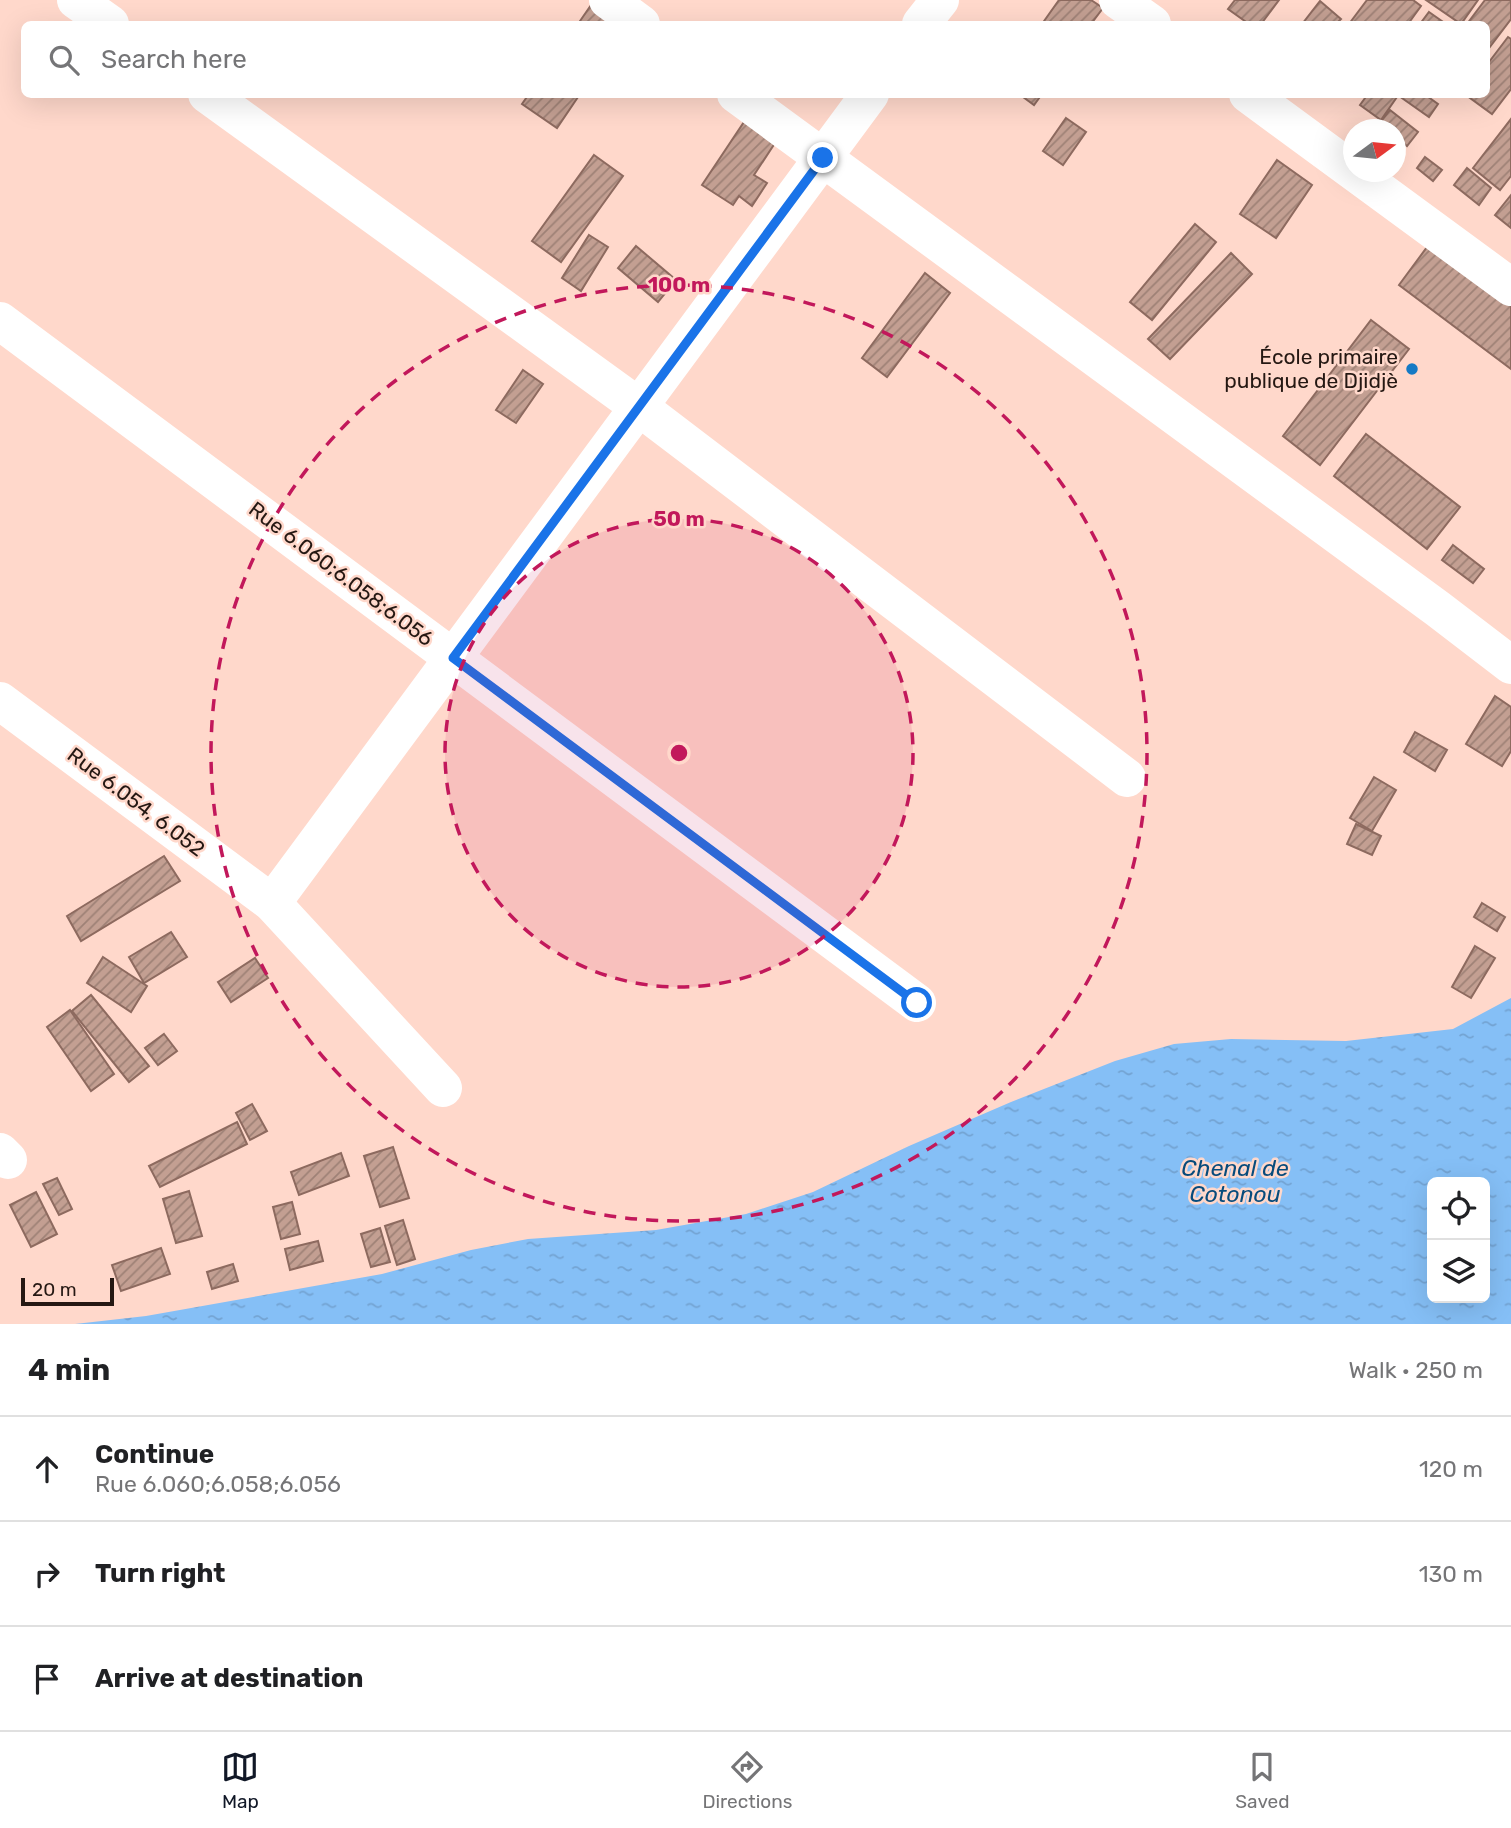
<!DOCTYPE html>
<meta charset="utf-8">
<style>
body{margin:0;font-family:Rubik,sans-serif;background:#f2f2f2;color:#202124}
.controls{position:absolute;right:21px;bottom:21px;display:grid;overflow:hidden;border-radius:10px;box-shadow:0 7px 28px #0002}
.controls button{width:63px;height:63px;display:grid;place-items:center;padding:0;border:0;border-bottom:2px solid #e0e0e0;background:#fff;color:#202124;font:35px sans-serif}
.compass{position:absolute;left:1343px;top:119px;width:63px;height:63px;border-radius:50%;background:#fff;box-shadow:0 7px 28px #0002;rotate:75deg}
.scale{position:absolute;left:21px;bottom:18px;width:93px;box-sizing:border-box;padding-left:7px;border:4px solid #251813;border-top:0;font-size:19px;line-height:24px;white-space:nowrap;color:#251813;-webkit-text-stroke:5px #ffd8cb;paint-order:stroke}
.stop{position:absolute;width:21px;height:21px;margin:-16px;border:5px solid #1a73e8;border-radius:50%;background:#fff}
.stop.end{background:#1a73e8;border-color:#fff;box-shadow:0 2px 7px #0008}
.list{margin:0;padding:0;list-style:none}
h2{display:flex;justify-content:space-between;align-items:center;height:91px;margin:0;padding:0 28px;font-size:30px}
h2 small{font-size:23px;font-weight:400;color:#757577}
.list li{display:grid;grid-template-columns:46px 1fr auto;gap:21px;align-items:center;box-sizing:border-box;height:105px;padding:0 28px;border-top:2px solid #e0e0e0}
.list b{display:block;font-size:26px;white-space:nowrap}
.list p{margin:0;font-size:23px;white-space:nowrap;color:#757577}
.list em{font-size:23px;font-style:normal;color:#757577}
.icon{flex:none;width:38px;height:38px;fill:none;stroke:currentColor;stroke-width:2;stroke-linecap:round;stroke-linejoin:round}
.map{position:relative;flex:none;width:1511px;height:1324px;overflow:hidden}
.search{position:absolute;background:#fff;box-shadow:0 7px 28px #0002;left:21px;right:21px;top:21px;height:77px;display:flex;align-items:center;gap:18px;box-sizing:border-box;padding:0 24px;border-radius:10px;color:#757577;font-size:26px}
.sheet{height:406px;background:#fff}
nav{display:flex;justify-content:space-around;align-items:center;box-sizing:border-box;height:98px;border-top:2px solid #e0e0e0;background:#fff;font-size:19px;color:#757577}
nav a{display:grid;justify-items:center;gap:4px}
nav .on{color:#111827}
.map>svg:first-child{display:block}
.water{fill:url(#water-ripples);fill-rule:evenodd}
.building{fill:url(#building-hatch);stroke:#8d6a5f;stroke-width:2}
.lines{fill:none;stroke-linecap:round;stroke-linejoin:round}
.minor{stroke:#fff;stroke-width:38}
.route{stroke:#1a73e8;stroke-width:9}
.ring{fill:none;stroke:#c2185b;stroke-width:3.5;stroke-dasharray:12 9}
.poi-dot{fill:#157ac5;stroke:#ffd8cb;stroke-width:2.5}
.labels{text-anchor:middle;stroke-width:5;stroke-linejoin:round;paint-order:stroke}
.poi-label{font-size:21px;fill:#251813;stroke:#ffd8cb;text-anchor:end}
.street-label{font-size:21px;fill:#251813;stroke:#ffd8cb}
.water-label{font-size:23px;font-style:italic;fill:#074b7c;stroke:#ffd8cb}
.centre{fill:#c2185b;stroke:#ffd8cb;stroke-width:3.5}
.ring-label{font-size:21px;text-anchor:middle;font-weight:bold;fill:#c2185b;stroke:#ffd8cb;stroke-width:5;stroke-linejoin:round;paint-order:stroke}
</style>
<div class="map">
<svg width="1511" height="1324" viewBox="0 0 1511 1324">
<defs>
<pattern id="water-ripples" width="26" height="14" patternUnits="userSpaceOnUse" patternTransform="scale(1.75)"><rect width="26" height="14" fill="#85bff6"/><path d="M2 4q2-2 4 0t4 0M15 11q2-2 4 0t4 0" fill="none" stroke="#73a3d2"/></pattern>
<pattern id="building-hatch" width="6" height="6" patternUnits="userSpaceOnUse" patternTransform="scale(1.75)"><rect width="6" height="6" fill="#c39f92"/><path d="M-1 1l2-2M0 6l6-6M5 7l2-2" fill="none" stroke="#9e8176"/></pattern>
</defs>
<rect width="100%" height="100%" fill="#ffd8cb"/>
<!-- water -->
<path class="water" d="M 1511,998 L 1511,1324 L 75,1324 L 146,1316 L 382,1274 L 471,1250 L 528,1239 L 656,1230 L 746,1214 L 813,1192 L 909,1146 L 1011,1102 L 1115,1061 L 1174,1044 L 1231,1039 L 1346,1041 L 1453,1029 ZM 1432,1182 L 1485,1182 L 1485,1298 L 1432,1298 Z"/>
<!-- building -->
<g class="building">
<path d="M 1059,0 L 1091,0 L 1103,8 L 1091,24 L 1042,24 Z"/>
<path d="M 1235,0 L 1279,0 L 1261,24 L 1249,24 L 1228,9 Z"/>
<path d="M 1367,0 L 1413,0 L 1421,6 L 1408,24 L 1349,24 Z"/>
<path d="M 1426,0 L 1478,0 L 1461,24 Z"/>
<path d="M 1485,0 L 1511,0 L 1511,19 L 1486,52 L 1486,24 L 1467,24 Z"/>
<path d="M 1320,1 L 1341,19 L 1336,24 L 1305,24 L 1303,23 Z"/>
<path d="M 591,5 L 620,24 L 578,24 Z"/>
<path d="M 1429,12 L 1446,24 L 1420,24 Z"/>
<path d="M 1508,37 L 1511,39 L 1511,89 L 1492,114 L 1466,95 L 1486,94 L 1486,66 Z"/>
<path d="M 529,94 L 580,94 L 557,128 L 522,104 Z"/>
<path d="M 1019,94 L 1042,94 L 1034,105 Z"/>
<path d="M 1368,94 L 1399,94 L 1381,120 L 1360,105 Z"/>
<path d="M 1400,94 L 1424,94 L 1438,104 L 1429,117 L 1399,96 Z"/>
<path d="M 1390,110 L 1418,132 L 1407,146 L 1396,137 L 1396,130 L 1386,130 L 1379,124 Z"/>
<path d="M 1066,118 L 1086,132 L 1063,165 L 1043,151 Z"/>
<path d="M 1511,119 L 1511,176 L 1500,190 L 1473,168 Z"/>
<path d="M 744,122 L 775,143 L 754,175 L 767,183 L 752,206 L 739,196 L 733,205 L 702,185 Z"/>
<path d="M 594,155 L 623,176 L 561,262 L 532,241 Z"/>
<path d="M 1425,157 L 1442,170 L 1433,181 L 1417,168 Z"/>
<path d="M 1277,160 L 1312,185 L 1276,238 L 1240,214 Z"/>
<path d="M 1467,168 L 1491,188 L 1479,205 L 1454,185 Z"/>
<path d="M 1511,195 L 1511,228 L 1495,215 Z"/>
<path d="M 1195,224 L 1216,242 L 1152,320 L 1130,302 Z"/>
<path d="M 589,235 L 608,247 L 581,291 L 562,278 Z"/>
<path d="M 1430,243 L 1511,305 L 1511,369 L 1399,285 Z"/>
<path d="M 636,246 L 676,280 L 658,302 L 618,268 Z"/>
<path d="M 1231,253 L 1252,274 L 1170,359 L 1148,339 Z"/>
<path d="M 925,273 L 950,293 L 887,377 L 862,358 Z"/>
<path d="M 1371,320 L 1409,349 L 1320,465 L 1283,436 Z"/>
<path d="M 523,370 L 543,384 L 516,423 L 496,410 Z"/>
<path d="M 1366,434 L 1460,507 L 1427,549 L 1334,476 Z"/>
<path d="M 1453,545 L 1484,569 L 1473,583 L 1442,560 Z"/>
<path d="M 1495,696 L 1511,707 L 1511,751 L 1502,766 L 1466,744 Z"/>
<path d="M 1415,732 L 1447,750 L 1435,771 L 1404,752 Z"/>
<path d="M 1374,777 L 1396,790 L 1372,831 L 1350,818 Z"/>
<path d="M 1356,824 L 1381,836 L 1372,855 L 1347,844 Z"/>
<path d="M 164,856 L 180,881 L 81,941 L 67,916 Z"/>
<path d="M 1482,903 L 1505,917 L 1497,931 L 1474,917 Z"/>
<path d="M 171,932 L 187,957 L 144,983 L 129,957 Z"/>
<path d="M 1475,946 L 1495,958 L 1471,998 L 1452,987 Z"/>
<path d="M 103,957 L 147,986 L 131,1012 L 87,983 Z"/>
<path d="M 255,958 L 268,978 L 231,1002 L 218,982 Z"/>
<path d="M 91,995 L 149,1066 L 129,1082 L 72,1011 Z"/>
<path d="M 70,1010 L 114,1074 L 91,1091 L 47,1027 Z"/>
<path d="M 164,1034 L 177,1051 L 158,1065 L 145,1048 Z"/>
<path d="M 252,1104 L 267,1131 L 250,1140 L 236,1113 Z"/>
<path d="M 237,1122 L 247,1144 L 160,1187 L 149,1166 Z"/>
<path d="M 393,1147 L 409,1198 L 380,1207 L 364,1156 Z"/>
<path d="M 341,1153 L 349,1176 L 299,1195 L 291,1172 Z"/>
<path d="M 57,1178 L 72,1209 L 59,1215 L 43,1184 Z"/>
<path d="M 189,1191 L 202,1236 L 176,1243 L 163,1199 Z"/>
<path d="M 36,1192 L 57,1234 L 31,1247 L 10,1205 Z"/>
<path d="M 292,1202 L 300,1234 L 281,1239 L 273,1207 Z"/>
<path d="M 403,1220 L 415,1259 L 397,1265 L 385,1226 Z"/>
<path d="M 380,1228 L 390,1262 L 371,1267 L 361,1234 Z"/>
<path d="M 318,1241 L 323,1261 L 290,1270 L 285,1249 Z"/>
<path d="M 161,1248 L 170,1274 L 121,1291 L 112,1265 Z"/>
<path d="M 233,1264 L 238,1281 L 212,1289 L 207,1272 Z"/>
</g>
<g class="lines">
<!-- minor -->
<g class="minor">
<path d="M 76,0 L 110,24"/>
<path d="M 608,0 L 641,24"/>
<path d="M 1118,0 L 1152,24"/>
<path d="M 921,24 L 940,0"/>
<path d="M 207,94 L 639,407 L 1127,778"/>
<path d="M 736,94 L 1438,609 L 1511,665"/>
<path d="M 1248,94 L 1511,287"/>
<path d="M 0,321 L 917,1003"/>
<path d="M 0,701 L 272,903 L 443,1088"/>
<path d="M 272,903 L 870,94"/>
<path d="M 0,1152 L 8,1160"/>
</g>
</g>
<g class="lines">
<!-- route -->
<path class="route" d="M 823,158 L 453,658 L 917,1003"/>
</g>
<!-- distance rings -->
<circle cx="679" cy="753" r="234" fill="#c2185b" fill-opacity=".12"/>
<g class="ring">
<circle cx="679" cy="753" r="234"/>
<circle cx="679" cy="753" r="468"/>
</g>
<!-- markers -->
<circle class="poi-dot" cx="1412" cy="369" r="7"/>
<g class="labels">
<!-- poi labels -->
<g class="poi-label">
<text x="1398" y="364">École primaire<tspan x="1398" dy="24">publique de Djidjè</tspan></text>
</g>
<!-- street labels -->
<g class="street-label">
<text transform="translate(341 574) rotate(37)" y="7">Rue 6.060;6.058;6.056</text>
<text transform="translate(136 802) rotate(37)" y="7">Rue 6.054, 6.052</text>
</g>
<!-- water labels -->
<g class="water-label">
<text x="1235" y="1176">Chenal de<tspan x="1235" dy="26">Cotonou</tspan></text>
</g>
</g>
<circle cx="679" cy="753" r="10" class="centre"/>
<g class="ring-label">
<text x="679" y="292">100 m</text>
<text x="679" y="526">50 m</text>
</g>
</svg>
<div class="controls">
<button><svg class="icon" aria-label="locate" viewBox="0 0 24 24"><circle cx="12" cy="12" r="6"/><path d="M12 2v4M12 18v4M2 12h4M18 12h4"/></svg></button>
<button><svg class="icon" aria-label="layers" viewBox="0 0 24 24"><path d="M12 4l9 5-9 5-9-5zM3 14l9 5 9-5"/></svg></button>
</div>
<svg class="compass" viewBox="-18 -18 36 36"><path d="M0-13l5 13h-10z" fill="#e53935"/><path d="M0 13l5-13h-10z" fill="#757577"/></svg>
<div class="scale">20 m</div>
<div class="stop" style="left:917px;top:1003px"></div>
<div class="stop end" style="left:823px;top:158px"></div>
<div class="search"><svg class="icon" aria-label="search" viewBox="0 0 24 24"><circle cx="10" cy="10" r="6"/><path d="M15 15l6 6"/></svg>Search here</div>
</div>
<section class="sheet">
<h2>4 min<small>Walk · 250 m</small></h2>
<ul class="list">
<li><svg class="icon" aria-label="ahead" viewBox="0 0 24 24"><path d="M12 20V5M6 11l6-6 6 6"/></svg><div><b>Continue</b><p>Rue 6.060;6.058;6.056</p></div><em>120 m</em></li>
<li><svg class="icon" aria-label="right" viewBox="0 0 24 24"><path d="M7 20v-9h11M14 6l5 5-5 5"/></svg><div><b>Turn right</b></div><em>130 m</em></li>
<li><svg class="icon" aria-label="arrive" viewBox="0 0 24 24"><path d="M6 21V4h12l-3 4 3 4H6"/></svg><div><b>Arrive at destination</b></div></li>
</ul>
</section>
<nav>
<a class="on"><svg class="icon" aria-label="map" viewBox="0 0 24 24"><path d="M3 6l6-2 6 2 6-2v14l-6 2-6-2-6 2zM9 4v14M15 6v14"/></svg>Map</a>
<a><svg class="icon" aria-label="directions" viewBox="0 0 24 24"><path d="M12 3l9 9-9 9-9-9zM9 14v-3h6M13 9l2 2-2 2"/></svg>Directions</a>
<a><svg class="icon" aria-label="saved" viewBox="0 0 24 24"><path d="M7 4h10v16l-5-4-5 4z"/></svg>Saved</a>
</nav>
